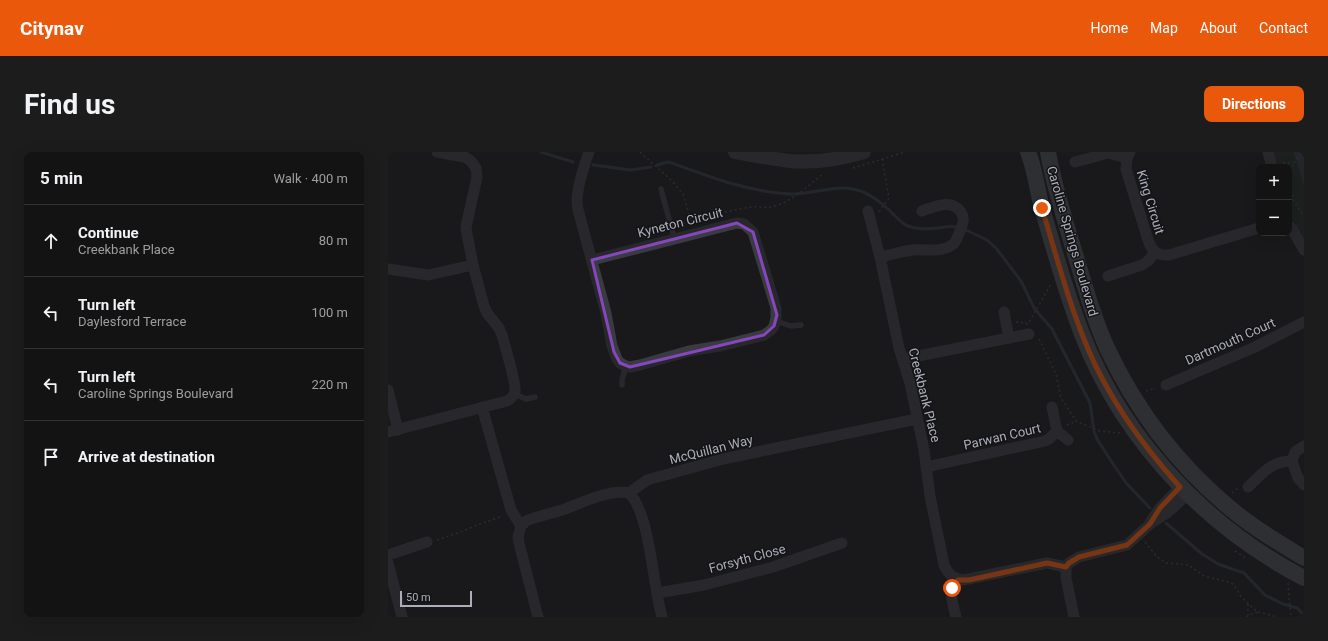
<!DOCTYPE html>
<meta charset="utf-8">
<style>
body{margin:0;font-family:Roboto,sans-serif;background:#1c1c1d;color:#f1f3f6}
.controls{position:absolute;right:12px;top:12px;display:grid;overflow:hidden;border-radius:8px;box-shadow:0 4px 16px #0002}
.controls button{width:36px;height:36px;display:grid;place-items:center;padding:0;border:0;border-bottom:1px solid #323234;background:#131314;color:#f1f3f6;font:20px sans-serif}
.scale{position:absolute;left:12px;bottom:10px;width:72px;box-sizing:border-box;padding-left:4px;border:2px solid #acafba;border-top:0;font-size:11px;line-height:14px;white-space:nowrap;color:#acafba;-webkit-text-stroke:3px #141416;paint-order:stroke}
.stop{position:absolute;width:12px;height:12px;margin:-9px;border:3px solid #ea580c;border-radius:50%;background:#fff}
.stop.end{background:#ea580c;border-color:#fff;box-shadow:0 1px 4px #0008}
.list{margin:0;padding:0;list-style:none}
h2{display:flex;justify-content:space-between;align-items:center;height:52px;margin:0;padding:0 16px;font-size:17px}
h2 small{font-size:13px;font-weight:400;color:#9d9ea0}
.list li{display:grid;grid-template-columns:26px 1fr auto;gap:12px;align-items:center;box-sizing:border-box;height:72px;padding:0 16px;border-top:1px solid #323234}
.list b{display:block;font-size:15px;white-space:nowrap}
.list p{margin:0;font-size:13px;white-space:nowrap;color:#9d9ea0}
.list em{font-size:13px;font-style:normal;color:#9d9ea0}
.icon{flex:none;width:22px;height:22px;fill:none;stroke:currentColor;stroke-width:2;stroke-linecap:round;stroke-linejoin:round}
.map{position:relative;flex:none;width:916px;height:465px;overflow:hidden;border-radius:8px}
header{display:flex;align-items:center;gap:24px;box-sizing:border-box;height:56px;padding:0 20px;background:#ea580c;color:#fff}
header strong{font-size:19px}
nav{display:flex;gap:22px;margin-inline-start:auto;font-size:14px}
.intro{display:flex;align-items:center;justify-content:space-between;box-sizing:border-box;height:96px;padding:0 24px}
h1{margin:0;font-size:28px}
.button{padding:10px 18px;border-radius:8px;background:#ea580c;color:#fff;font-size:14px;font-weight:700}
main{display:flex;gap:24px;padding:0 24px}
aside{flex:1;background:#131314;border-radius:8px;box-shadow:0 4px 16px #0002}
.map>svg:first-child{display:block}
.green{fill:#212922}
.water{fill:#2f373f}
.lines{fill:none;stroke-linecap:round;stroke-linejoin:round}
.stream{stroke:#2f373f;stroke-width:3}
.path{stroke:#404147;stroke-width:1.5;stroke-dasharray:2 3;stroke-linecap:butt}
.service{stroke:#3a3b40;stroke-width:5.5}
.minor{stroke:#3a3b40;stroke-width:11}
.tertiary{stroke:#3a3b40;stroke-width:14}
.secondary{stroke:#484950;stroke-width:16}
.route{stroke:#ea580c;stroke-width:5}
.marked{fill:none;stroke:#8546be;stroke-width:3;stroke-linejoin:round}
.labels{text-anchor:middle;stroke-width:3;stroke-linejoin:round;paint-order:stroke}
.street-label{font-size:13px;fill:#acafba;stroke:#141416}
</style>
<header>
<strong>Citynav</strong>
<nav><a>Home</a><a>Map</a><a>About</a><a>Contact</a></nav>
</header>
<div class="intro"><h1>Find us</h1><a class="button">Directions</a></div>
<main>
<aside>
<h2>5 min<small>Walk · 400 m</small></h2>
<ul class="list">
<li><svg class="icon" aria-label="ahead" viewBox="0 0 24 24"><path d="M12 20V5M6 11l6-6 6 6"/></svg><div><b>Continue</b><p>Creekbank Place</p></div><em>80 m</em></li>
<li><svg class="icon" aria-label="left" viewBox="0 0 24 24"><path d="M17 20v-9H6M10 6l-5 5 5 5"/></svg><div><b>Turn left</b><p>Daylesford Terrace</p></div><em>100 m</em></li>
<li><svg class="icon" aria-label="left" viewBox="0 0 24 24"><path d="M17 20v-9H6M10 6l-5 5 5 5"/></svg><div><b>Turn left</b><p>Caroline Springs Boulevard</p></div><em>220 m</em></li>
<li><svg class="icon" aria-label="arrive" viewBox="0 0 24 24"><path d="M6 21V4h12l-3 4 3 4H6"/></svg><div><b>Arrive at destination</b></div></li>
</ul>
</aside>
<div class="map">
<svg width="916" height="465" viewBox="0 0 916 465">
<rect width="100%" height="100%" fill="#19191b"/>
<!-- green -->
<path class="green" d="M 884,0 L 916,0 L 916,88 L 905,70 L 901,57 L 901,15 L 888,15 Z"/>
<!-- water -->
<path class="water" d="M 906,0 L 916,0 L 916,34 L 906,1 Z"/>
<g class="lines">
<!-- stream -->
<g class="stream">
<path d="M 153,0 L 185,10"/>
<path d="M 205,13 L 243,18 L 263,15"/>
<path d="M 269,13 L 280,10 L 284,11 C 322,25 361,40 402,42 C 423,43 444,33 465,37 C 477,39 490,48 499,56 C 506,62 511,70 520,74 C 528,77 541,77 550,76 C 557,75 563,73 571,76"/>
<path d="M 576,77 L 599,88 L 608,96 L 633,129 L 646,156 L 664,177 L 702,251 L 706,279 L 709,287 L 725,312 L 739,332 L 762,356"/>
<path d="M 778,371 L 814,402 L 830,412 L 856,421 L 877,443 L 895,452 L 909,456 L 916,463"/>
</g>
<!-- path -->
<g class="path">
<path d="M 252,0 L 282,27 L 295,42 L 303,69 L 290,73"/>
<path d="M 895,11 L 906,11"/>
<path d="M 465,16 L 517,0"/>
<path d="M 901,19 L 914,0"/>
<path d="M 901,33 L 906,49 L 916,65"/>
<path d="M 491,60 L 501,46 L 494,7"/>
<path d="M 303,69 C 323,64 343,58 363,55 C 372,54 378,57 387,54 C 406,48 421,33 436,21"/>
<path d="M 628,170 L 632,170 L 640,172 L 663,132"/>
<path d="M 651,187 L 668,222 L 673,246 L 688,269 L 712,279 L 733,281"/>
<path d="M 758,239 L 768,236"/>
<path d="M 679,273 L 688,269"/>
<path d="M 844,341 L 850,336"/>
<path d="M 49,388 L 70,381 L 89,373 L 115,364"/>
<path d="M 757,390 L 769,405 L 778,411 L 801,413 L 814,423 L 820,425 L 843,431 L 846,433 L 853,445 L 866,457 L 870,460 L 890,465"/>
<path d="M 847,399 L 859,407"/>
<path d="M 900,431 L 903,465"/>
<path d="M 860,452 L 860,463"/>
<path d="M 859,465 L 860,463 L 870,460"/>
</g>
<!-- service -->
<g class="service">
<path d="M 273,37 L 286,86"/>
<path d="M 388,169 L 403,174 L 413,173"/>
<path d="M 234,233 L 234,228 L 238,214"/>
<path d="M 126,242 L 138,247 L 147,245"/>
</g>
<!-- minor -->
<g class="minor">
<path d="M 201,0 C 196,14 189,35 189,50 C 189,57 192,63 193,69 L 218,161 L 224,194 L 229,207 L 232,211 L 238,214 L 242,215 L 252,213 L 301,199 L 332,194 L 376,183 L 383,178 L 386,174 L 388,166 L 388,156 L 365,80 L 356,72 L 349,71 L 204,108"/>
<path d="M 742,0 L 739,6 L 738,17 L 760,88 C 764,99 769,104 781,103 L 871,76"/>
<path d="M 880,0 L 884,15"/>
<path d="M 687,10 L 720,1 L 739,6"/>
<path d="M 480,59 L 492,105 L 511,196 L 522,231 L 536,298 L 542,344 L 556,413 C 560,422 565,427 575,428 L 659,411 L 678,415"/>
<path d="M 901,74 L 904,77 L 916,98"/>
<path d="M 492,105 C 503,103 514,99 525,98 C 538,97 552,101 564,93 C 569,90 570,82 573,77 C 575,70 577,66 573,60 C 563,46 546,55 534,59"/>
<path d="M 0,117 L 40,123 L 85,113"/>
<path d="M 720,124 L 754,113 L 760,109 L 767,100"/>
<path d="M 616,160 L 621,186"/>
<path d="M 515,207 L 641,182"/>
<path d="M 778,233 L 865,196 L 916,170"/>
<path d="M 0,238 L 10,278"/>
<path d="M 94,255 L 123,358 L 133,374 L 130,385 L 131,391 L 150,465"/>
<path d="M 664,255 L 669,279 L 680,288"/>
<path d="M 0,280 L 119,249 C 123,247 126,244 127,239 C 128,230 117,194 114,183 L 111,176 L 99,161 L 96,154 L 85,113 L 79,82 L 78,75 L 89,25 L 88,16 L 83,9 L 77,5 L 49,0"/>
<path d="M 916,294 L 907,300 L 904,309 L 910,326 L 916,333"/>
<path d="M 538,315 L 657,289 L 661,287 L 669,279"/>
<path d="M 860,335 C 874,322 883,309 904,309"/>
<path d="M 241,341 C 259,358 264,416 269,441 C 270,449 272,457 274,465"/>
<path d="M 763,369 L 772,356 L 792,335"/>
<path d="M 133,374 L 138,369 C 150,364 162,362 174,358 C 194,351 220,337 241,341 L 259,328 L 335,307 L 529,267"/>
<path d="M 0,403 L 39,390"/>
<path d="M 0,411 L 14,465"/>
<path d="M 269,441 L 316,433 L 385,415 L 454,391"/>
<path d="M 568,465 C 564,448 560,443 570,428"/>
<path d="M 686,465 L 678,426 L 678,415 L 681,411 L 691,405 L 739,393 L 762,372 L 779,361 L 800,342"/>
</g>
<!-- tertiary -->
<path class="tertiary" d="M 347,0 C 365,3 384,7 402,9 C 427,11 453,7 476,0"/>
<!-- secondary -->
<g class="secondary">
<path d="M 640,0 C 647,17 649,37 654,56 C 664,91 674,126 686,160 C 724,275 809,370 916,426"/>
<path d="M 660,0 C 666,35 677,68 687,102 C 697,134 705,166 719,196 C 748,258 791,314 843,357 C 866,376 891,391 916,406"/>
</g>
</g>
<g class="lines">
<!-- route -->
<path class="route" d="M 564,436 L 570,428 L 581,428 L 659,411 L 678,415 L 681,411 L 691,405 L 739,393 L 762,372 L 772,356 L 792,335 C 755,294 722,249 700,197 C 681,152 668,103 654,56"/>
</g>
<!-- marked area -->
<path d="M0 0H916V465H0ZM 349,71 L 365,80 L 389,163 L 386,174 L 376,183 L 242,215 L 232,211 L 226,200 L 204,108 Z" fill="#19191b" fill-opacity=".55" fill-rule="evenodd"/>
<path class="marked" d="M 349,71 L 365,80 L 389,163 L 386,174 L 376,183 L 242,215 L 232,211 L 226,200 L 204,108 Z"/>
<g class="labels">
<!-- street labels -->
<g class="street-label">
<text transform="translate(763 50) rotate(73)" y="5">King Circuit</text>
<text transform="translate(292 70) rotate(-14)" y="5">Kyneton Circuit</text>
<text transform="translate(685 89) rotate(74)" y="5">Caroline Springs Boulevard</text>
<text transform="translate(842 189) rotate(-24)" y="5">Dartmouth Court</text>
<text transform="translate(537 243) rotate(76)" y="5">Creekbank Place</text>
<text transform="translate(614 284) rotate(-13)" y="5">Parwan Court</text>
<text transform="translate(323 297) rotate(-14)" y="5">McQuillan Way</text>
<text transform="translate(359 406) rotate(-15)" y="5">Forsyth Close</text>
</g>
</g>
</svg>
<div class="controls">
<button>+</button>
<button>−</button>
</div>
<div class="scale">50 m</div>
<div class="stop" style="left:564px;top:436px"></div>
<div class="stop end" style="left:654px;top:56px"></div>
</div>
</main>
